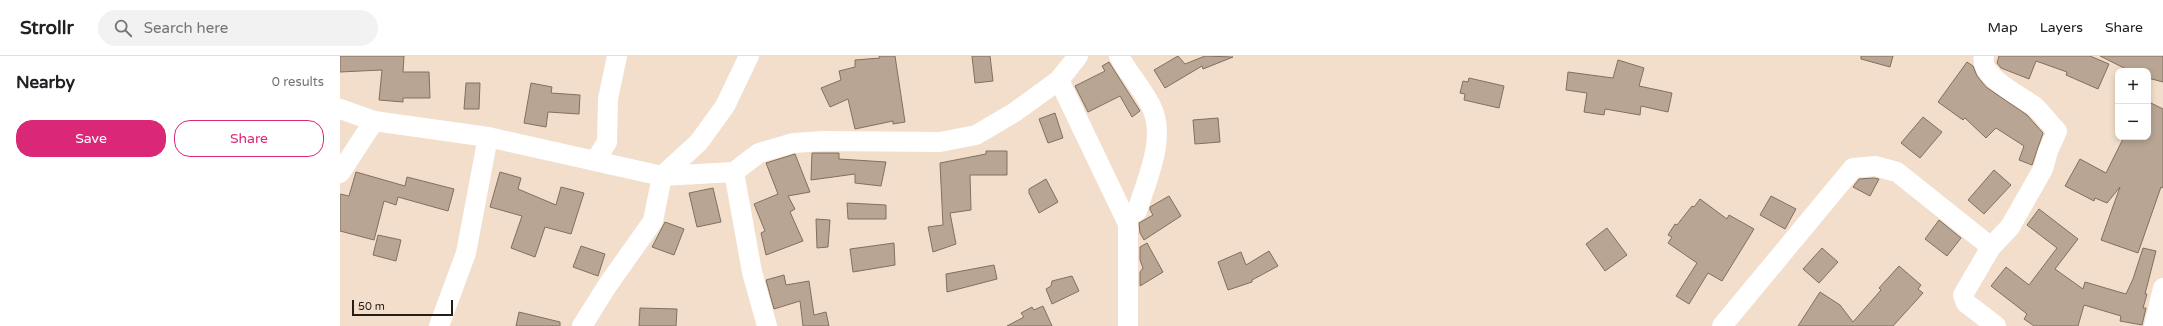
<!DOCTYPE html>
<meta charset="utf-8">
<style>
body{margin:0;font-family:"Varela Round",sans-serif;background:#f2f2f2;color:#202124}
.controls{position:absolute;right:12px;top:12px;display:grid;overflow:hidden;border-radius:8px;box-shadow:0 2px 6px #0003}
.controls button{width:36px;height:36px;display:grid;place-items:center;padding:0;border:0;border-bottom:1px solid #e0e0e0;background:#fff;color:#202124;font:20px sans-serif}
.scale{position:absolute;left:12px;bottom:10px;width:101px;box-sizing:border-box;padding-left:4px;border:2px solid #251e17;border-top:0;font-size:11px;line-height:14px;white-space:nowrap;color:#251e17;-webkit-text-stroke:3px #f2decb;paint-order:stroke}
.list{margin:0;padding:0;list-style:none}
h2{display:flex;justify-content:space-between;align-items:center;height:52px;margin:0;padding:0 16px;font-size:17px}
h2 small{font-size:13px;font-weight:400;color:#757577}
.actions{display:flex;gap:8px;padding:12px 16px}
.actions a{flex:1;padding:9px 0;border:1px solid #db2777;border-radius:16px;text-align:center;font-size:14px;color:#db2777}
.actions .main{background:#db2777;color:#fff}
.icon{flex:none;width:22px;height:22px;fill:none;stroke:currentColor;stroke-width:2;stroke-linecap:round;stroke-linejoin:round}
.map{position:relative;flex:none;width:1823px;height:270px;overflow:hidden}
header{display:flex;align-items:center;gap:24px;box-sizing:border-box;height:56px;padding:0 20px;background:#fff;border-bottom:1px solid #e0e0e0}
header strong{font-size:19px}
nav{display:flex;gap:22px;margin-inline-start:auto;font-size:14px}
.search{width:280px;height:36px;background:#f2f2f2;display:flex;align-items:center;gap:10px;box-sizing:border-box;padding:0 14px;border-radius:22px;color:#757577;font-size:15px}
main{display:flex}
aside{flex:1;background:#fff}
.map>svg:first-child{display:block}
.building{fill:#b8a593;stroke:#82705f}
.lines{fill:none;stroke-linecap:round;stroke-linejoin:round}
.minor{stroke:#fff;stroke-width:20}
</style>
<header>
<strong>Strollr</strong>
<div class="search"><svg class="icon" aria-label="search" viewBox="0 0 24 24"><circle cx="10" cy="10" r="6"/><path d="M15 15l6 6"/></svg>Search here</div>
<nav><a>Map</a><a>Layers</a><a>Share</a></nav>
</header>
<main>
<aside>
<h2>Nearby<small>0 results</small></h2>
<ul class="list">
</ul>
<div class="actions"><a class="main">Save</a><a>Share</a></div>
</aside>
<div class="map">
<svg width="1823" height="270" viewBox="0 0 1823 270">
<rect width="100%" height="100%" fill="#f2decb"/>
<!-- building -->
<g class="building">
<path d="M 0,0 L 64,0 L 63,16 L 89,16 L 90,42 L 63,42 L 63,46 L 39,44 L 42,14 L 0,16 Z"/>
<path d="M 539,0 L 555,0 L 565,66 L 553,68 L 553,65 L 515,73 L 508,43 L 490,51 L 481,32 L 501,24 L 499,15 L 515,11 L 515,4 L 540,2 Z"/>
<path d="M 632,0 L 650,0 L 653,25 L 635,27 Z"/>
<path d="M 838,0 L 845,8 L 865,0 L 893,1 L 863,13 L 862,10 L 825,32 L 814,14 Z"/>
<path d="M 1521,0 L 1553,0 L 1550,11 L 1521,3 Z"/>
<path d="M 1659,0 L 1750,0 L 1769,8 L 1758,33 L 1726,19 L 1727,16 L 1696,5 L 1689,23 L 1661,12 L 1657,7 Z"/>
<path d="M 1760,0 L 1823,0 L 1823,26 L 1808,22 L 1808,15 L 1790,15 Z"/>
<path d="M 1278,4 L 1304,12 L 1299,30 L 1332,37 L 1328,56 L 1301,50 L 1300,59 L 1265,53 L 1264,59 L 1244,56 L 1247,37 L 1226,34 L 1228,16 L 1273,22 Z"/>
<path d="M 769,6 L 800,55 L 792,61 L 780,40 L 748,56 L 735,30 L 765,15 L 762,10 Z"/>
<path d="M 1627,6 L 1633,10 L 1637,20 L 1646,31 L 1687,59 L 1703,77 L 1692,109 L 1679,104 L 1684,90 L 1656,72 L 1646,82 L 1625,62 L 1623,64 L 1598,46 Z"/>
<path d="M 1129,22 L 1164,30 L 1159,52 L 1124,44 L 1125,38 L 1120,37 L 1123,25 L 1128,26 Z"/>
<path d="M 126,27 L 140,27 L 139,53 L 124,53 Z"/>
<path d="M 191,27 L 212,31 L 211,37 L 240,39 L 239,58 L 208,56 L 206,71 L 184,67 Z"/>
<path d="M 1811,47 L 1823,53 L 1823,132 L 1821,131 L 1798,197 L 1761,184 L 1780,131 L 1767,147 L 1755,142 L 1754,145 L 1725,130 L 1740,103 L 1766,117 L 1784,81 L 1808,81 L 1808,53 Z"/>
<path d="M 715,57 L 723,82 L 708,87 L 699,63 Z"/>
<path d="M 1583,61 L 1602,76 L 1580,102 L 1561,87 Z"/>
<path d="M 878,62 L 880,86 L 855,88 L 853,64 Z"/>
<path d="M 646,95 L 667,95 L 667,119 L 630,119 L 631,154 L 610,157 L 616,188 L 593,196 L 588,171 L 603,169 L 600,107 L 646,98 Z"/>
<path d="M 472,97 L 499,97 L 499,103 L 546,106 L 541,130 L 515,127 L 515,118 L 471,124 Z"/>
<path d="M 455,98 L 470,136 L 448,140 L 455,153 L 450,156 L 463,185 L 426,199 L 421,177 L 425,175 L 414,148 L 438,138 L 426,107 Z"/>
<path d="M 1654,114 L 1671,129 L 1644,158 L 1628,144 Z"/>
<path d="M 16,116 L 65,130 L 67,121 L 114,133 L 108,155 L 58,141 L 56,149 L 44,145 L 34,184 L 0,175 L 0,138 L 9,140 Z"/>
<path d="M 160,116 L 181,122 L 178,133 L 216,149 L 221,131 L 244,137 L 231,178 L 205,171 L 195,201 L 171,192 L 182,160 L 150,151 Z"/>
<path d="M 1534,122 L 1539,123 L 1530,140 L 1513,131 L 1519,123 Z"/>
<path d="M 706,123 L 718,146 L 699,157 L 689,137 L 689,133 Z"/>
<path d="M 373,132 L 381,166 L 357,171 L 349,137 Z"/>
<path d="M 829,140 L 841,160 L 804,184 L 800,177 L 799,167 L 813,159 L 810,154 L 810,151 Z"/>
<path d="M 1431,140 L 1456,153 L 1445,173 L 1420,159 Z"/>
<path d="M 1360,143 L 1387,163 L 1389,159 L 1414,173 L 1382,225 L 1368,217 L 1349,248 L 1336,240 L 1357,207 L 1328,187 L 1332,181 L 1328,179 L 1335,168 L 1337,169 L 1352,150 L 1354,151 Z"/>
<path d="M 507,147 L 546,149 L 546,163 L 508,163 Z"/>
<path d="M 1699,153 L 1738,183 L 1715,213 L 1743,233 L 1745,226 L 1786,238 L 1793,223 L 1803,192 L 1816,195 L 1805,238 L 1807,238 L 1803,252 L 1806,252 L 1802,269 L 1780,265 L 1781,260 L 1744,249 L 1738,270 L 1694,270 L 1684,263 L 1687,258 L 1651,230 L 1666,211 L 1689,229 L 1717,192 L 1687,169 Z"/>
<path d="M 476,163 L 490,164 L 488,191 L 477,192 Z"/>
<path d="M 1599,164 L 1621,182 L 1607,200 L 1585,183 Z"/>
<path d="M 325,166 L 344,173 L 334,199 L 312,191 Z"/>
<path d="M 1267,172 L 1287,199 L 1265,215 L 1246,188 Z"/>
<path d="M 38,179 L 61,184 L 56,205 L 33,199 Z"/>
<path d="M 554,187 L 555,209 L 513,216 L 510,193 Z"/>
<path d="M 807,187 L 823,216 L 800,230 L 800,216 L 803,212 L 800,204 L 800,191 Z"/>
<path d="M 241,190 L 265,198 L 258,220 L 233,211 Z"/>
<path d="M 1482,192 L 1498,206 L 1479,227 L 1463,213 Z"/>
<path d="M 929,195 L 938,210 L 912,224 L 912,226 L 888,234 L 878,206 L 901,196 L 906,209 Z"/>
<path d="M 654,209 L 657,223 L 607,236 L 606,218 Z"/>
<path d="M 1559,210 L 1581,229 L 1578,233 L 1583,237 L 1553,270 L 1458,270 L 1480,236 L 1500,249 L 1513,266 L 1541,234 L 1539,232 Z"/>
<path d="M 444,219 L 446,229 L 469,225 L 474,259 L 486,256 L 489,270 L 463,270 L 460,245 L 434,253 L 426,224 Z"/>
<path d="M 732,220 L 739,235 L 712,248 L 706,233 L 711,230 L 712,225 Z"/>
<path d="M 703,250 L 712,270 L 667,270 L 684,261 L 681,257 L 692,251 L 694,254 Z"/>
<path d="M 300,252 L 337,253 L 336,270 L 299,270 Z"/>
<path d="M 179,256 L 220,266 L 220,270 L 176,270 Z"/>
</g>
<g class="lines">
<!-- minor -->
<g class="minor">
<path d="M 779,0 C 788,17 802,32 811,50 C 827,81 807,123 797,155 L 787,161 L 788,168"/>
<path d="M 1644,0 C 1638,20 1681,40 1694,50 C 1702,57 1709,67 1717,75 L 1708,95 L 1703,113 L 1670,171 L 1651,191 L 1623,239 L 1626,247 L 1656,270"/>
<path d="M 719,24 L 788,168 L 788,270"/>
<path d="M 0,53 L 34,65 L 148,81 L 322,120 L 394,116 L 419,97 L 453,87 L 484,85 L 600,86 L 636,79 L 675,56 L 719,24 L 738,0"/>
<path d="M 255,105 L 267,86 L 268,43 L 277,0"/>
<path d="M 394,116 L 412,216 L 427,270"/>
<path d="M 0,117 L 34,65"/>
<path d="M 99,270 L 126,197 L 148,81"/>
<path d="M 242,270 L 267,230 L 313,165 L 322,120 L 359,86 L 385,50 L 409,0"/>
<path d="M 1382,270 L 1513,112 L 1535,110 L 1557,116 L 1651,191"/>
<path d="M 1814,270 L 1823,232"/>
</g>
</g>
</svg>
<div class="controls">
<button>+</button>
<button>−</button>
</div>
<div class="scale">50 m</div>
</div>
</main>
